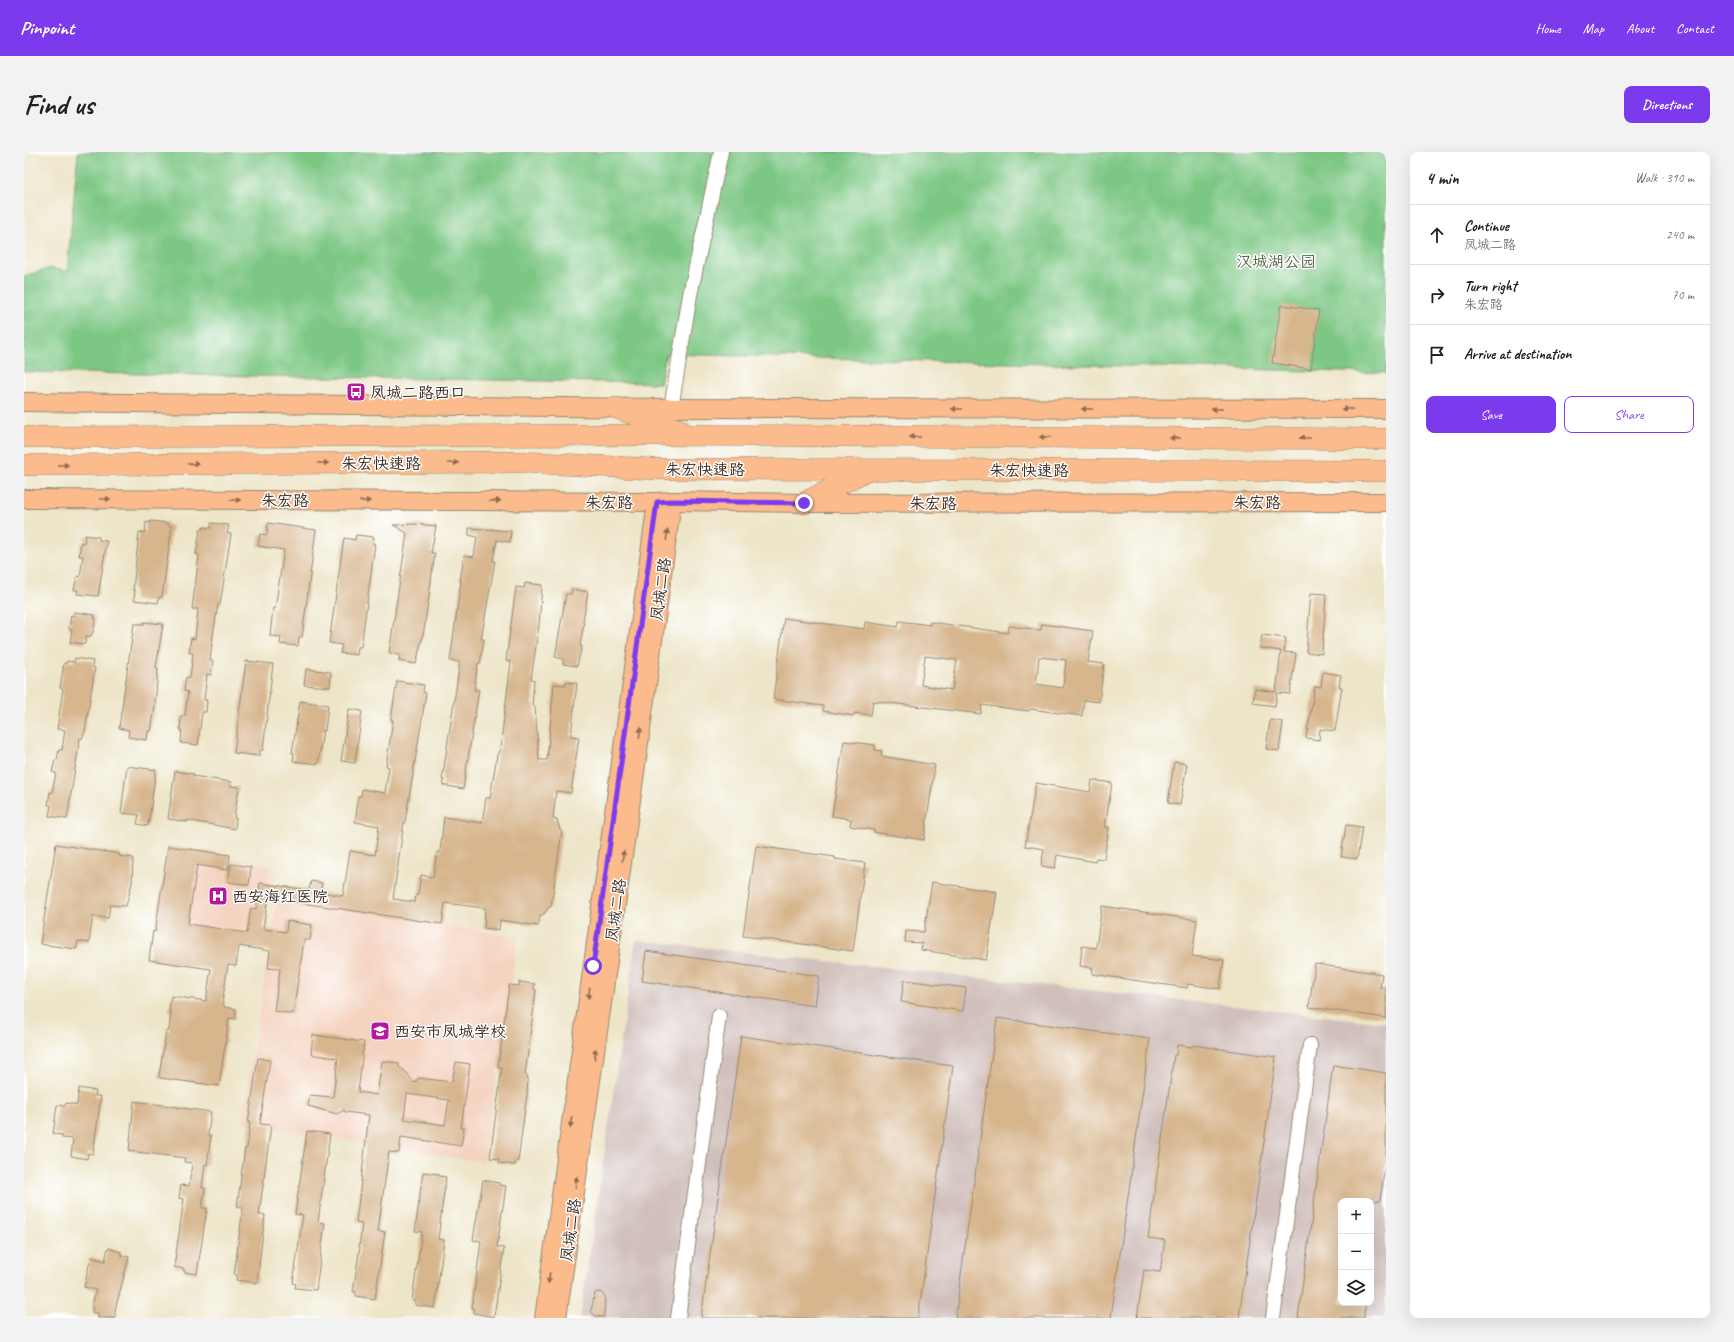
<!DOCTYPE html>
<meta charset="utf-8">
<style>
body{margin:0;font-family:Caveat,"LXGW WenKai TC",sans-serif;background:#f2f2f2;color:#202124}
.controls{position:absolute;right:12px;bottom:12px;display:grid;overflow:hidden;border-radius:8px;box-shadow:0 4px 16px #0002}
.controls button{width:36px;height:36px;display:grid;place-items:center;padding:0;border:0;border-bottom:1px solid #e0e0e0;background:#fff;color:#202124;font:20px sans-serif}
.stop{position:absolute;width:12px;height:12px;margin:-9px;border:3px solid #7c3aed;border-radius:50%;background:#fff}
.stop.end{background:#7c3aed;border-color:#fff;box-shadow:0 1px 4px #0008}
.list{margin:0;padding:0;list-style:none}
h2{display:flex;justify-content:space-between;align-items:center;height:52px;margin:0;padding:0 16px;font-size:17px}
h2 small{font-size:13px;font-weight:400;color:#757577}
.list li{display:grid;grid-template-columns:26px 1fr auto;gap:12px;align-items:center;box-sizing:border-box;height:60px;padding:0 16px;border-top:1px solid #e0e0e0}
.list b{display:block;font-size:15px;white-space:nowrap}
.list p{margin:0;font-size:13px;white-space:nowrap;color:#757577}
.list em{font-size:13px;font-style:normal;color:#757577}
.actions{display:flex;gap:8px;padding:12px 16px}
.actions a{flex:1;padding:9px 0;border:1px solid #7c3aed;border-radius:8px;text-align:center;font-size:14px;color:#7c3aed}
.actions .main{background:#7c3aed;color:#fff}
.icon{flex:none;width:22px;height:22px;fill:none;stroke:currentColor;stroke-width:2;stroke-linecap:round;stroke-linejoin:round}
.map{position:relative;flex:none;width:1362px;height:1166px;overflow:hidden;border-radius:8px}
header{display:flex;align-items:center;gap:24px;box-sizing:border-box;height:56px;padding:0 20px;background:#7c3aed;color:#fff}
header strong{font-size:19px}
nav{display:flex;gap:22px;margin-inline-start:auto;font-size:14px}
.intro{display:flex;align-items:center;justify-content:space-between;box-sizing:border-box;height:96px;padding:0 24px}
h1{margin:0;font-size:28px}
.button{padding:10px 18px;border-radius:8px;background:#7c3aed;color:#fff;font-size:14px;font-weight:700}
main{display:flex;gap:24px;padding:0 24px}
aside{flex:1;background:#fff;border-radius:8px;box-shadow:0 4px 16px #0002}
.map>svg:first-child{display:block}
.built{fill:#f4d3c0}
.industrial{fill:#d0c0bc;fill-rule:evenodd}
.green{fill:#7dc784;stroke:#5c7851}
.building{fill:#d7b68e;fill-rule:evenodd}
.lines{fill:none;stroke-linecap:round;stroke-linejoin:round}
.minor-casing{stroke:#948873;stroke-width:16}
.major-casing{stroke:#948873;stroke-width:20}
.highway-casing{stroke:#948873;stroke-width:22}
.minor{stroke:#fff;stroke-width:14}
.major{stroke:#fbbb8d;stroke-width:18}
.highway{stroke:#fbbb8d;stroke-width:21}
.oneway{fill:#916b50}
.route{stroke:#7c3aed;stroke-width:5}
.labels{text-anchor:middle;stroke-width:3;stroke-linejoin:round;paint-order:stroke}
.park-label{font-size:16px;fill:#526142;stroke:#fff}
.poi-label{font-size:16px;fill:#3b2a1e;stroke:#fff;text-anchor:start}
.street-label{font-size:16px;fill:#3b2a1e;stroke:#fff}
</style>
<header>
<strong>Pinpoint</strong>
<nav><a>Home</a><a>Map</a><a>About</a><a>Contact</a></nav>
</header>
<div class="intro"><h1>Find us</h1><a class="button">Directions</a></div>
<main>
<div class="map">
<svg width="1362" height="1166" viewBox="0 0 1362 1166">
<rect width="100%" height="100%" fill="#fff"/>
<filter id="ink" filterUnits="userSpaceOnUse"><feTurbulence type="fractalNoise" baseFrequency=".025" numOctaves="2"/><feDisplacementMap in="SourceGraphic" scale="8" xChannelSelector="R" yChannelSelector="G"/><feConvolveMatrix kernelMatrix="1 2 1 2 8 2 1 2 1" color-interpolation-filters="sRGB"/></filter>
<filter id="wash" filterUnits="userSpaceOnUse"><feTurbulence type="fractalNoise" baseFrequency=".012" numOctaves="4" result="noise"/><feDisplacementMap in="SourceGraphic" scale="16" xChannelSelector="R" yChannelSelector="G"/><feGaussianBlur stdDeviation="0.9" result="paint"/><feColorMatrix in="noise" values="0 0 0 0 0 0 0 0 0 0 0 0 0 0 0 0 0 1.4 0 .05"/><feComposite in="paint" operator="in"/></filter>
<g filter="url(#wash)">
<rect width="100%" height="100%" fill="#ede5c8"/>
<!-- built -->
<g class="built">
<path d="M 152,699 L 247,713 L 236,789 L 141,775 Z"/>
<path d="M 253,747 L 494,785 L 459,1010 L 218,972 Z"/>
</g>
<!-- industrial -->
<path class="industrial" d="M 612,788 L 1362,871 L 1362,1166 L 556,1166 ZM 1317,1049 L 1347,1049 L 1347,1151 L 1317,1151 Z"/>
<!-- green -->
<path class="green" d="M 54,0 L 1362,0 L 1362,221 L 642,202 L 636,231 L 0,220 L 0,124 L 26,116 L 43,120 Z"/>
<g id="blocks">
<!-- building -->
<g class="building">
<path d="M 1257,153 L 1295,158 L 1287,217 L 1248,211 Z"/>
<path d="M 126,369 L 144,371 L 144,373 L 148,374 L 138,445 L 135,445 L 134,451 L 110,448 L 111,438 L 109,438 L 115,380 L 121,381 L 122,370 L 126,371 Z"/>
<path d="M 187,371 L 205,373 L 203,381 L 207,382 L 196,453 L 194,453 L 189,483 L 186,509 L 189,509 L 187,523 L 183,522 L 180,548 L 183,548 L 182,560 L 178,560 L 174,593 L 157,591 L 158,578 L 156,578 L 157,564 L 161,564 L 164,540 L 160,539 L 162,525 L 166,526 L 169,501 L 165,501 L 167,486 L 171,487 L 174,457 L 168,457 L 175,404 L 175,403 L 172,402 L 176,377 L 179,377 L 179,375 L 187,376 Z"/>
<path d="M 244,371 L 292,378 L 278,485 L 275,485 L 274,494 L 256,492 L 257,485 L 246,484 L 249,456 L 251,457 L 260,398 L 234,394 L 236,382 L 243,383 Z"/>
<path d="M 391,372 L 412,374 L 407,401 L 411,401 L 400,478 L 392,512 L 375,509 L 376,503 L 365,501 L 383,381 L 369,373 Z"/>
<path d="M 445,376 L 487,379 L 486,390 L 473,388 L 469,409 L 471,409 L 457,487 L 460,487 L 456,511 L 454,511 L 450,538 L 455,538 L 439,637 L 419,633 L 420,628 L 418,628 L 435,517 L 435,510 L 426,509 L 437,430 L 436,429 L 440,403 L 450,405 L 453,385 L 445,383 Z"/>
<path d="M 61,383 L 75,385 L 75,388 L 83,389 L 74,444 L 53,442 L 54,438 L 50,438 L 53,424 L 56,425 L 59,404 L 55,404 L 57,390 L 60,391 Z"/>
<path d="M 332,383 L 350,385 L 349,392 L 351,392 L 337,495 L 334,495 L 333,503 L 316,501 L 318,493 L 305,491 L 320,386 L 331,388 Z"/>
<path d="M 501,431 L 518,433 L 515,473 L 507,527 L 510,528 L 508,554 L 511,554 L 515,608 L 523,608 L 530,532 L 541,533 L 542,530 L 553,531 L 547,584 L 555,585 L 547,641 L 532,639 L 529,667 L 533,668 L 536,678 L 538,678 L 527,755 L 525,755 L 520,762 L 516,764 L 514,774 L 476,768 L 475,778 L 460,776 L 461,756 L 421,751 L 418,772 L 244,746 L 239,777 L 262,780 L 263,769 L 288,773 L 286,788 L 280,788 L 269,862 L 250,859 L 256,817 L 244,816 L 246,799 L 215,794 L 212,814 L 204,813 L 198,852 L 200,852 L 200,855 L 212,857 L 211,867 L 205,866 L 195,934 L 136,926 L 135,924 L 142,879 L 145,879 L 147,859 L 145,859 L 147,844 L 182,849 L 187,817 L 125,808 L 129,779 L 131,780 L 144,694 L 206,703 L 204,718 L 173,713 L 164,772 L 223,781 L 227,756 L 232,757 L 236,731 L 285,738 L 287,729 L 298,731 L 296,740 L 319,744 L 326,699 L 351,703 L 355,674 L 331,670 L 333,657 L 332,656 L 334,644 L 337,644 L 338,637 L 361,641 L 365,615 L 362,614 L 369,568 L 367,568 L 373,529 L 400,533 L 399,540 L 402,541 L 398,567 L 381,670 L 380,670 L 369,747 L 391,750 L 392,743 L 394,743 L 397,723 L 409,725 L 413,700 L 416,700 L 420,665 L 458,671 L 462,646 L 466,646 L 473,603 L 476,597 L 487,510 L 482,509 L 492,435 L 500,436 Z"/>
<path d="M 548,437 L 564,440 L 559,469 L 560,470 L 556,494 L 558,494 L 553,514 L 539,512 L 539,507 L 531,505 L 542,442 L 547,442 Z"/>
<path d="M 1287,441 L 1302,442 L 1298,502 L 1282,500 Z"/>
<path d="M 50,460 L 71,463 L 70,466 L 72,466 L 69,481 L 68,481 L 67,484 L 62,484 L 61,492 L 46,490 L 48,478 L 45,477 L 47,463 L 50,464 Z"/>
<path d="M 760,466 L 840,477 L 841,470 L 874,475 L 875,469 L 906,473 L 906,470 L 984,481 L 985,474 L 1017,478 L 1018,472 L 1069,479 L 1064,510 L 1080,512 L 1075,550 L 1060,548 L 1058,564 L 1006,557 L 1005,559 L 958,553 L 957,562 L 849,549 L 847,563 L 830,561 L 830,564 L 799,559 L 799,554 L 749,547 ZM 901,504 L 933,508 L 928,538 L 897,533 ZM 1015,505 L 1042,508 L 1039,536 L 1012,532 Z"/>
<path d="M 120,470 L 139,472 L 132,516 L 134,516 L 131,555 L 127,579 L 124,579 L 123,588 L 104,585 L 105,578 L 95,576 L 110,472 L 120,472 Z"/>
<path d="M 1238,483 L 1262,486 L 1260,500 L 1272,501 L 1266,542 L 1253,541 L 1251,554 L 1229,551 L 1231,537 L 1252,540 L 1257,499 L 1236,496 Z"/>
<path d="M 51,506 L 69,509 L 68,515 L 71,516 L 61,579 L 58,587 L 56,586 L 43,667 L 25,664 L 27,653 L 24,653 L 26,640 L 28,641 L 32,621 L 28,620 L 31,608 L 33,608 L 35,598 L 38,598 L 41,578 L 33,577 L 39,537 L 36,536 L 40,511 L 43,511 L 43,509 L 50,510 Z"/>
<path d="M 222,509 L 249,512 L 239,598 L 236,598 L 235,604 L 210,601 Z"/>
<path d="M 282,517 L 307,520 L 306,535 L 280,533 Z"/>
<path d="M 1299,520 L 1317,523 L 1315,535 L 1318,535 L 1311,579 L 1296,577 L 1295,588 L 1282,586 L 1291,534 L 1297,535 Z"/>
<path d="M 276,549 L 304,553 L 301,579 L 299,578 L 294,612 L 269,609 L 270,601 L 268,601 Z"/>
<path d="M 325,557 L 338,559 L 331,611 L 317,609 Z"/>
<path d="M 1246,568 L 1259,570 L 1255,599 L 1242,597 Z"/>
<path d="M 820,589 L 851,593 L 851,598 L 858,599 L 857,604 L 911,613 L 900,688 L 849,680 L 850,678 L 826,674 L 827,667 L 808,664 Z"/>
<path d="M 1150,610 L 1163,612 L 1156,653 L 1144,651 Z"/>
<path d="M 103,614 L 132,618 L 124,674 L 113,672 L 115,663 L 97,661 Z"/>
<path d="M 151,619 L 170,622 L 169,624 L 207,630 L 206,634 L 215,635 L 210,666 L 212,666 L 211,677 L 163,668 L 163,670 L 144,667 Z"/>
<path d="M 1068,628 L 1088,631 L 1081,675 L 1085,675 L 1080,707 L 1072,706 L 1071,710 L 1033,703 L 1031,716 L 1017,714 L 1020,697 L 1001,694 L 1012,631 L 1066,640 Z"/>
<path d="M 1322,673 L 1338,675 L 1333,707 L 1317,705 Z"/>
<path d="M 32,692 L 96,702 L 95,704 L 109,706 L 108,731 L 102,754 L 86,753 L 84,766 L 69,764 L 65,791 L 54,789 L 52,797 L 16,792 Z"/>
<path d="M 732,694 L 811,705 L 811,707 L 841,711 L 829,799 L 719,784 Z"/>
<path d="M 207,712 L 227,715 L 225,733 L 204,730 Z"/>
<path d="M 908,730 L 973,740 L 962,808 L 897,798 L 898,791 L 881,790 L 882,779 L 900,780 Z"/>
<path d="M 1078,754 L 1173,768 L 1168,804 L 1200,808 L 1196,837 L 1164,832 L 1163,836 L 1068,822 L 1069,816 L 1056,814 L 1058,794 L 1072,796 Z"/>
<path d="M 622,799 L 795,824 L 791,854 L 618,829 Z"/>
<path d="M 1291,812 L 1358,822 L 1356,836 L 1362,836 L 1362,866 L 1285,855 Z"/>
<path d="M 880,828 L 942,836 L 939,859 L 877,850 Z"/>
<path d="M 495,830 L 511,832 L 510,837 L 512,838 L 501,923 L 503,923 L 504,928 L 503,942 L 494,1009 L 492,1009 L 491,1013 L 475,1011 L 475,1007 L 466,1006 L 478,916 L 474,916 L 485,833 L 495,834 Z"/>
<path d="M 973,866 L 1126,887 L 1087,1166 L 931,1166 Z"/>
<path d="M 289,883 L 340,890 L 334,940 L 353,943 L 358,909 L 375,911 L 375,915 L 381,919 L 390,931 L 395,926 L 428,930 L 432,910 L 446,912 L 437,976 L 440,976 L 437,994 L 377,985 L 375,1001 L 365,1000 L 354,1079 L 361,1080 L 351,1147 L 332,1144 L 332,1140 L 329,1140 L 336,1095 L 335,1095 L 338,1072 L 332,1071 L 345,963 L 321,960 L 320,958 L 313,962 L 284,954 L 286,943 L 309,945 L 314,906 L 291,903 L 287,901 ZM 383,942 L 425,948 L 421,973 L 380,967 Z"/>
<path d="M 717,884 L 929,914 L 894,1166 L 677,1166 Z"/>
<path d="M 1153,893 L 1168,895 L 1169,893 L 1252,905 L 1215,1166 L 1113,1166 L 1120,1118 L 1136,1120 L 1141,1088 L 1124,1086 L 1150,903 L 1152,903 Z"/>
<path d="M 234,906 L 246,908 L 236,972 L 247,973 L 235,1063 L 241,1063 L 233,1131 L 212,1128 L 213,1123 L 210,1123 L 219,1055 L 213,1054 L 221,996 L 223,996 L 226,971 L 224,971 Z"/>
<path d="M 1309,913 L 1362,921 L 1362,1005 L 1356,1049 L 1317,1049 L 1317,1151 L 1342,1151 L 1340,1161 L 1340,1166 L 1274,1166 Z"/>
<path d="M 55,936 L 72,939 L 71,944 L 77,944 L 69,1002 L 64,1001 L 63,1007 L 47,1004 L 49,987 L 38,986 L 38,983 L 29,982 L 33,953 L 41,954 L 42,951 L 53,953 Z"/>
<path d="M 110,949 L 187,960 L 184,983 L 187,983 L 183,1013 L 181,1012 L 178,1036 L 181,1036 L 178,1056 L 183,1056 L 173,1122 L 160,1120 L 160,1117 L 150,1115 L 160,1047 L 155,1046 L 157,1033 L 165,1034 L 168,1011 L 160,1010 L 161,1006 L 105,999 Z"/>
<path d="M 283,979 L 306,982 L 294,1070 L 301,1071 L 292,1138 L 271,1136 L 272,1132 L 269,1131 L 279,1063 L 271,1062 Z"/>
<path d="M 399,1020 L 415,1022 L 415,1024 L 422,1025 L 414,1087 L 420,1088 L 411,1156 L 391,1153 L 391,1149 L 388,1148 L 398,1080 L 391,1079 Z"/>
<path d="M 459,1028 L 475,1031 L 475,1033 L 482,1034 L 473,1095 L 480,1096 L 470,1165 L 450,1161 L 450,1156 L 448,1156 L 457,1089 L 449,1088 Z"/>
<path d="M 84,1096 L 97,1100 L 97,1103 L 105,1105 L 91,1158 L 91,1166 L 74,1166 L 74,1161 L 69,1161 L 68,1154 L 72,1138 L 60,1135 L 67,1105 L 81,1109 Z"/>
<path d="M 576,1140 L 581,1144 L 580,1165 L 571,1164 L 567,1159 L 571,1141 Z"/>
</g>
</g>
</g>
<g filter="url(#ink)">
<use href="#blocks" fill-opacity="0" stroke="#948873" stroke-width="1"/>
<g class="lines">
<!-- minor casing -->
<g class="minor-casing">
<g id="minor">
<path d="M 647,256 L 666,143 L 697,0"/>
<path d="M 654,1166 L 695,864"/>
<path d="M 1249,1166 L 1286,893"/>
</g>
</g>
<!-- major casing -->
<g class="major-casing">
<g id="major">
<path d="M 0,250 L 647,256 L 1362,257"/>
<path d="M 0,347 L 633,350 L 648,349 L 780,351 L 1362,350"/>
<path d="M 520,1166 L 633,350"/>
<path d="M 533,1166 L 611,620 L 648,349"/>
</g>
</g>
<!-- highway casing -->
<g class="highway-casing">
<g id="highway">
<path d="M 592,256 L 656,278"/>
<path d="M 0,285 L 628,283 L 1362,287"/>
<path d="M 0,313 L 498,310 L 629,317 L 1362,319"/>
<path d="M 780,351 L 841,319"/>
</g>
</g>
<!-- minor -->
<use href="#minor" class="minor"/>
<!-- major -->
<use href="#major" class="major"/>
<!-- highway -->
<use href="#highway" class="highway"/>
</g>
<!-- one-way arrows -->
<defs><path id="oneway-solid" d="M-6-.8H1V-3.2L6.5 0L1 3.2V.8H-6Z"/></defs>
<g class="oneway">
<use href="#oneway-solid" transform="translate(933 257) rotate(-180)"/>
<use href="#oneway-solid" transform="translate(1063 257) rotate(-180)"/>
<use href="#oneway-solid" transform="translate(1193 257) rotate(-180)"/>
<use href="#oneway-solid" transform="translate(1323 257) rotate(-180)"/>
<use href="#oneway-solid" transform="translate(891 285) rotate(-180)"/>
<use href="#oneway-solid" transform="translate(1021 285) rotate(-180)"/>
<use href="#oneway-solid" transform="translate(1151 286) rotate(-180)"/>
<use href="#oneway-solid" transform="translate(1281 286) rotate(-180)"/>
<use href="#oneway-solid" transform="translate(299 311)"/>
<use href="#oneway-solid" transform="translate(429 311)"/>
<use href="#oneway-solid" transform="translate(169 312)"/>
<use href="#oneway-solid" transform="translate(39 313)"/>
<use href="#oneway-solid" transform="translate(81 347)"/>
<use href="#oneway-solid" transform="translate(211 348)"/>
<use href="#oneway-solid" transform="translate(341 349)"/>
<use href="#oneway-solid" transform="translate(471 349)"/>
<use href="#oneway-solid" transform="translate(643 383) rotate(-82)"/>
<use href="#oneway-solid" transform="translate(616 581) rotate(-82)"/>
<use href="#oneway-solid" transform="translate(599 704) rotate(-82)"/>
<use href="#oneway-solid" transform="translate(565 841) rotate(98)"/>
<use href="#oneway-solid" transform="translate(571 902) rotate(-82)"/>
<use href="#oneway-solid" transform="translate(547 970) rotate(98)"/>
<use href="#oneway-solid" transform="translate(552 1030) rotate(-82)"/>
<use href="#oneway-solid" transform="translate(525 1126) rotate(98)"/>
</g>
</g>
<g class="lines" filter="url(#ink)">
<!-- route -->
<path class="route" d="M 569,814 L 633,350 L 648,349 L 780,351"/>
</g>
<!-- icons -->
<defs>
<g id="bus-square" transform="scale(1)"><rect x="-9" y="-9" width="18" height="18" rx="4" fill="#b5179e" stroke="#fff"/><path d="M-5-6H5V4H4V6H2V4H-2V6H-4V4H-5ZM-3.5-4V0h7V-4ZM-3.5 1.2v1.5H-2V1.2ZM2 1.2v1.5H3.5V1.2Z" fill="#fff"/></g>
<g id="hospital-square" transform="scale(1)"><rect x="-9" y="-9" width="18" height="18" rx="4" fill="#b5179e" stroke="#fff"/><path d="M-5-5h3v3.5h4V-5h3V5h-3V1.5h-4V5h-3Z" fill="#fff"/></g>
<g id="school-square" transform="scale(1)"><rect x="-9" y="-9" width="18" height="18" rx="4" fill="#b5179e" stroke="#fff"/><path d="M0-5L7-2L0 1L-7-2ZM-4 1L0 2.5L4 1V4Q0 6-4 4Z" fill="#fff"/></g>
</defs>
<g fill-rule="evenodd">
<use href="#bus-square" x="332" y="240"/>
<use href="#hospital-square" x="194" y="744"/>
<use href="#school-square" x="356" y="879"/>
</g>
<g class="labels">
<!-- park labels -->
<g class="park-label">
<text x="1252" y="115">汉城湖公园</text>
</g>
<!-- poi labels -->
<g class="poi-label">
<text x="346" y="246">凤城二路西口</text>
<text x="208" y="750">西安海红医院</text>
<text x="370" y="885">西安市凤城学校</text>
</g>
<!-- street labels -->
<g class="street-label">
<text x="357" y="317">朱宏快速路</text>
<text x="681" y="323">朱宏快速路</text>
<text x="1005" y="324">朱宏快速路</text>
<text x="261" y="354">朱宏路</text>
<text x="585" y="356">朱宏路</text>
<text x="1233" y="356">朱宏路</text>
<text x="909" y="357">朱宏路</text>
<text transform="translate(636 437) rotate(-82)" y="6">凤城二路</text>
<text transform="translate(591 758) rotate(-82)" y="6">凤城二路</text>
<text transform="translate(546 1078) rotate(-82)" y="6">凤城二路</text>
</g>
</g>
</svg>
<div class="controls">
<button>+</button>
<button>−</button>
<button><svg class="icon" aria-label="layers" viewBox="0 0 24 24"><path d="M12 4l9 5-9 5-9-5zM3 14l9 5 9-5"/></svg></button>
</div>
<div class="stop" style="left:569px;top:814px"></div>
<div class="stop end" style="left:780px;top:351px"></div>
</div>
<aside>
<h2>4 min<small>Walk · 310 m</small></h2>
<ul class="list">
<li><svg class="icon" aria-label="ahead" viewBox="0 0 24 24"><path d="M12 20V5M6 11l6-6 6 6"/></svg><div><b>Continue</b><p>凤城二路</p></div><em>240 m</em></li>
<li><svg class="icon" aria-label="right" viewBox="0 0 24 24"><path d="M7 20v-9h11M14 6l5 5-5 5"/></svg><div><b>Turn right</b><p>朱宏路</p></div><em>70 m</em></li>
<li><svg class="icon" aria-label="arrive" viewBox="0 0 24 24"><path d="M6 21V4h12l-3 4 3 4H6"/></svg><div><b>Arrive at destination</b></div></li>
</ul>
<div class="actions"><a class="main">Save</a><a>Share</a></div>
</aside>
</main>
